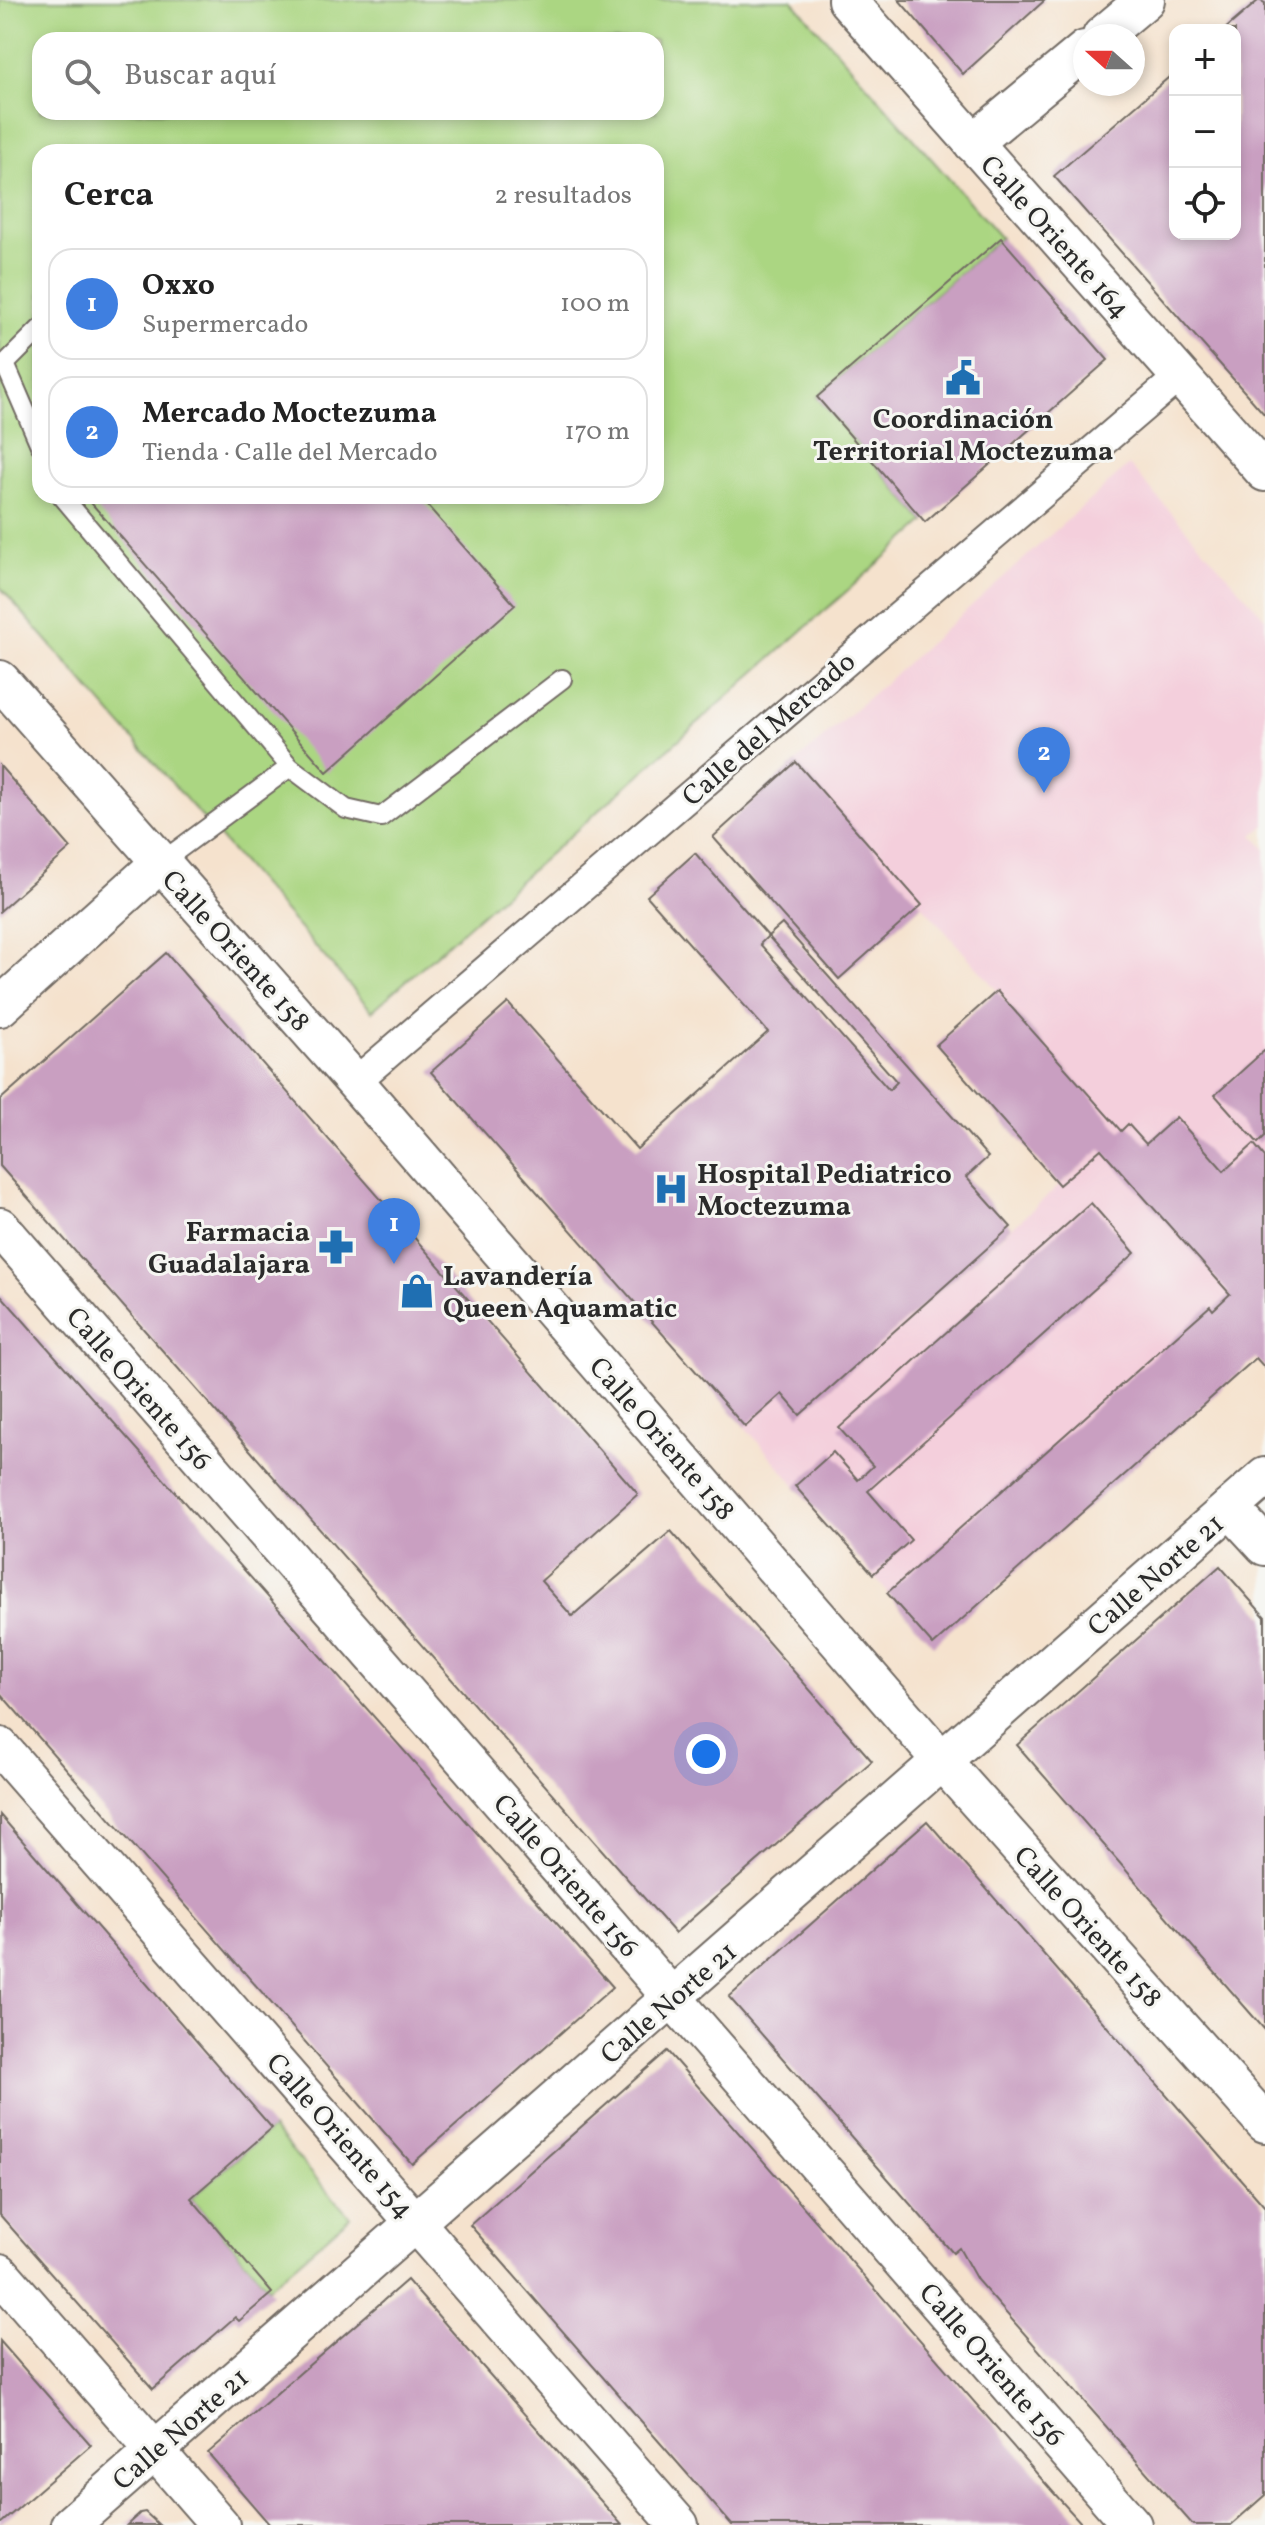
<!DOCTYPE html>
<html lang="es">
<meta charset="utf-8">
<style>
body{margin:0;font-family:Vollkorn,serif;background:#f6f6f6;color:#222}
.controls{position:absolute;right:24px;top:24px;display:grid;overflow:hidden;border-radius:16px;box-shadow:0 4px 12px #0003}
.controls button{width:72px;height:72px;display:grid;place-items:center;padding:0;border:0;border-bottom:2px solid #e0e0e0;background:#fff;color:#222;font:40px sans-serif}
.compass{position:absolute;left:1073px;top:24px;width:72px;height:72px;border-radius:50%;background:#fff;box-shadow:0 4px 12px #0003;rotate:291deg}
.you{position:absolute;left:706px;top:1754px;width:28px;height:28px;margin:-20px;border:6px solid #fff;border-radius:50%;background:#1a73e8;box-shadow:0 0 0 12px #1a73e833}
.badge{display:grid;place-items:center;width:52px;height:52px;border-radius:50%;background:#1f6fb2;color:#fff;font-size:26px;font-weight:700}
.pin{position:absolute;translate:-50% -66px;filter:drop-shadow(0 2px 4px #0008)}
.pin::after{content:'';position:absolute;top:42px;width:28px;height:24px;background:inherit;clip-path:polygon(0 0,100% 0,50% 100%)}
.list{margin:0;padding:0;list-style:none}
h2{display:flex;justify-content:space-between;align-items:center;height:104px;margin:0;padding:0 32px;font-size:34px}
h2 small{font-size:26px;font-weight:400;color:#767676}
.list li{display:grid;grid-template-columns:52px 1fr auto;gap:24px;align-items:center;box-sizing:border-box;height:112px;margin:0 16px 16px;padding:0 16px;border:2px solid #e0e0e0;border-radius:24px}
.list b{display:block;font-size:30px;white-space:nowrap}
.list p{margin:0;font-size:26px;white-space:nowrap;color:#767676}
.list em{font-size:26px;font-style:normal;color:#767676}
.icon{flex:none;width:44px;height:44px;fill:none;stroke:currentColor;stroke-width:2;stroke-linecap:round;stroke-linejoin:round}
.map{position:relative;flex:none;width:1265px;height:2525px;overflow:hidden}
.search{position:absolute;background:#fff;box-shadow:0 4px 12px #0003;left:32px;top:32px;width:632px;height:88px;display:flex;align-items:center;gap:20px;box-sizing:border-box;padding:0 28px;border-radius:24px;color:#767676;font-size:30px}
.panel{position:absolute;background:#fff;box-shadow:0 4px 12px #0003;left:32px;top:144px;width:632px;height:360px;border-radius:24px}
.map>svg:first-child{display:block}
.built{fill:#f4cfdc}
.green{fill:#abd682;stroke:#6b8056;stroke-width:2;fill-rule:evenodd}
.building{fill:#c99fc1;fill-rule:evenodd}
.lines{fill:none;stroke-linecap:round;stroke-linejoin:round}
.service-casing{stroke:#726b64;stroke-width:22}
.pedestrian-casing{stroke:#726b64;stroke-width:32}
.minor-casing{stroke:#726b64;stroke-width:42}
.service{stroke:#fff;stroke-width:18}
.pedestrian{stroke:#fff;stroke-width:28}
.minor{stroke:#fff;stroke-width:38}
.labels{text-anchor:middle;stroke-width:6;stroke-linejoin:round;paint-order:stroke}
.street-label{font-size:28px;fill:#2b2b2b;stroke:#f6f6f2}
.poi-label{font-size:28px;font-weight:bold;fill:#2b2b2b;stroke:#f6f6f2;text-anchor:start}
</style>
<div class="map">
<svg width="1265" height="2525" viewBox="0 0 1265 2525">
<rect width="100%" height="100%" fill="#f6f6f2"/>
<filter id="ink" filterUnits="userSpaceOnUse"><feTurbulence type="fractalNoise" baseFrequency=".0125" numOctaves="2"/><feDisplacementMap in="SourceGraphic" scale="16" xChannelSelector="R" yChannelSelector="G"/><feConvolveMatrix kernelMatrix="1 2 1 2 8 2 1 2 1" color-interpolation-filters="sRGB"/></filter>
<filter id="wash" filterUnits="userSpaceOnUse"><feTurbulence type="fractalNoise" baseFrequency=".006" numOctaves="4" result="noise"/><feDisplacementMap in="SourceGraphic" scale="32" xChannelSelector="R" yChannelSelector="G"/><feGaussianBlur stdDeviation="1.8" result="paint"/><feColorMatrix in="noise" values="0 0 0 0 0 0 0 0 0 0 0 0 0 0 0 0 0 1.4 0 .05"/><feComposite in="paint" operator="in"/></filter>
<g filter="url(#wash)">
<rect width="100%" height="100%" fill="#f5e2cd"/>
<!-- built -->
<path class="built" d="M 1129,465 L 1265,618 L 1265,825 L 1253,835 L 1265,849 L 1265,1368 L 1255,1358 L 933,1645 L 745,1427 L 782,1394 L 801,1414 L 1121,1131 L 796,762 Z"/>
<!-- green -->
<g class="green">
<path d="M 0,0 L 792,0 L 1001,238 L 817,397 L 925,522 L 372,1011 L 0,587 ZM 40,40 L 656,40 L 656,112 L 40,112 ZM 40,152 L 656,152 L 656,496 L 40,496 Z"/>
<path d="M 272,2128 L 350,2217 L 268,2288 L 191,2198 Z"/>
</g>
<g id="blocks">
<!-- building -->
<g class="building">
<path d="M 899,0 L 1045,0 L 963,74 Z"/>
<path d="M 1259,0 L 1265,3 L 1265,415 L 1054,176 L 1175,72 L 1175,234 L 1235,234 L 1235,30 L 1224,30 Z"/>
<path d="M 1001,238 L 1108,360 L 925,522 L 817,397 Z"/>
<path d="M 85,496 L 419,496 L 515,605 L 327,772 Z"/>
<path d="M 796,762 L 922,905 L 839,979 L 713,837 Z"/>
<path d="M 0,766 L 71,848 L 0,911 Z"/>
<path d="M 695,853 L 768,936 L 782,924 L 988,1157 L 966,1177 L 1011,1227 L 800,1415 L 782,1394 L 745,1427 L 431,1072 L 508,1003 L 637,1149 L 768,1032 L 647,896 ZM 768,936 L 897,1082 L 889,1090 L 760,944 Z"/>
<path d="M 166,953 L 638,1494 L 541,1581 L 572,1616 L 671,1531 L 872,1761 L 675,1933 L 0,1166 L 0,1100 Z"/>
<path d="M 997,991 L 1121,1131 L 1128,1124 L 1146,1144 L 1176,1117 L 1224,1171 L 1254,1144 L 1265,1157 L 1265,1368 L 1256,1358 L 933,1645 L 887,1593 L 1210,1306 L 1213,1310 L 1230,1294 L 1101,1149 L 1059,1185 L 936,1045 Z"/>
<path d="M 1265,1050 L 1265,1136 L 1258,1143 L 1215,1095 Z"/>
<path d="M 1091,1203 L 1135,1253 L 868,1491 L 911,1540 L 873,1574 L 795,1486 L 833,1452 L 858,1480 L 873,1466 L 839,1428 Z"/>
<path d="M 0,1294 L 613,1987 L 412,2164 L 0,1693 Z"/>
<path d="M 1220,1566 L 1265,1617 L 1265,2030 L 1017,1745 Z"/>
<path d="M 0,1815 L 272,2128 L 191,2198 L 272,2293 L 239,2321 L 235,2317 L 153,2389 L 0,2215 Z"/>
<path d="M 927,1821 L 1265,2207 L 1265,2495 L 1231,2525 L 1193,2525 L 977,2280 L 959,2248 L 953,2253 L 729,1997 Z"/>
<path d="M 667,2051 L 1053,2492 L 1083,2525 L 732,2525 L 669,2453 L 470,2225 Z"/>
<path d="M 407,2280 L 483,2367 L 622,2525 L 270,2525 L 208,2453 Z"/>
<path d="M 0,2341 L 91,2445 L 0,2524 Z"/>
<path d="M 145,2512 L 159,2525 L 127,2525 L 140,2513 Z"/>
</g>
</g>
</g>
<g filter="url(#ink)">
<use href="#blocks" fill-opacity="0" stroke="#726b64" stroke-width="2"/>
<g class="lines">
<!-- service casing -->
<g class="service-casing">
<g id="service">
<path d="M 40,329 L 5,364 L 40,445"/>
<path d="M 62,496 L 290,767 L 346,809 L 381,817 L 562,679"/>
<path d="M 160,863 L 290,767"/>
</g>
</g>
<!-- pedestrian casing -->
<g class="pedestrian-casing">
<path id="pedestrian" d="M 355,1082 L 1181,375"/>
</g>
<!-- minor casing -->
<g class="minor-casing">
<g id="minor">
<path d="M 847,0 L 1265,472"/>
<path d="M 1102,36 L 1145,0"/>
<path d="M 973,143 L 1085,50"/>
<path d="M 0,680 L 355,1082 L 941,1760 L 1265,2123"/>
<path d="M 0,1007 L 160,863"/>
<path d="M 0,1227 L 1132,2525"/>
<path d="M 1230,1508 L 1265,1546"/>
<path d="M 0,1747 L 679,2525"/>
<path d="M 0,2273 L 220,2525"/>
<path d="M 70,2525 L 1265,1477"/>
</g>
</g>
<!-- service -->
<use href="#service" class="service"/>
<!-- pedestrian -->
<use href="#pedestrian" class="pedestrian"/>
<!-- minor -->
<use href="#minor" class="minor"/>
</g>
</g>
<!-- icons -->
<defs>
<g id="civic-bare" transform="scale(2.76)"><path d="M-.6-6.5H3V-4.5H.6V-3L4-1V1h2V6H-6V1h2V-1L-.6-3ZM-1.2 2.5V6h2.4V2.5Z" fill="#1f6fb2" stroke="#f6f6f2" stroke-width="2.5" paint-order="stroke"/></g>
<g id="hospital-bare" transform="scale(2.76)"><path d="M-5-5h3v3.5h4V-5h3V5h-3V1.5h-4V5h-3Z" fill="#1f6fb2" stroke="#f6f6f2" stroke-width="2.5" paint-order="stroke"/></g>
<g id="pharmacy-bare" transform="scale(2.76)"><path d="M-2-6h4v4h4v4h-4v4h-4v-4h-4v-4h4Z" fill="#1f6fb2" stroke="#f6f6f2" stroke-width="2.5" paint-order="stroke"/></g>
<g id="shop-bare" transform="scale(2.76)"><path d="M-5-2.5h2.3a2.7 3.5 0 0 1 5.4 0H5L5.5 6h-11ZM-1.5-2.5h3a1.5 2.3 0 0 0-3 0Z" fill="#1f6fb2" stroke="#f6f6f2" stroke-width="2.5" paint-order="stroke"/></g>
</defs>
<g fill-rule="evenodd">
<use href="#civic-bare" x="963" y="378"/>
<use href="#hospital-bare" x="671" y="1189"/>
<use href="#pharmacy-bare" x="336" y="1247"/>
<use href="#shop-bare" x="417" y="1291"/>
</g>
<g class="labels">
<!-- street labels -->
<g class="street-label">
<text transform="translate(1056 236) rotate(48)" y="10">Calle Oriente 164</text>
<text transform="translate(768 728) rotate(-41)" y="10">Calle del Mercado</text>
<text transform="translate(237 950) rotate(48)" y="10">Calle Oriente 158</text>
<text transform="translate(140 1388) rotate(49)" y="10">Calle Oriente 156</text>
<text transform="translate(663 1438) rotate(49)" y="10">Calle Oriente 158</text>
<text transform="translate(1155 1574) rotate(-41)" y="10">Calle Norte 21</text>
<text transform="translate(567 1875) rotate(49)" y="10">Calle Oriente 156</text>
<text transform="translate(1089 1926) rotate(48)" y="10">Calle Oriente 158</text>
<text transform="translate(668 2002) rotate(-41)" y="10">Calle Norte 21</text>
<text transform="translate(341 2135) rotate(49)" y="10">Calle Oriente 154</text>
<text transform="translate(993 2364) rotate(49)" y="10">Calle Oriente 156</text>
<text transform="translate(180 2428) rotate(-41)" y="10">Calle Norte 21</text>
</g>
<!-- poi labels -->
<g class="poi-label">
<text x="963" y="428" text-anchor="middle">Coordinación<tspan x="963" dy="32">Territorial Moctezuma</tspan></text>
<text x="697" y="1183">Hospital Pediatrico<tspan x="697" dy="32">Moctezuma</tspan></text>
<text x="310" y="1241" text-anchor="end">Farmacia<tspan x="310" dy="32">Guadalajara</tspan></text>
<text x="443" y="1285">Lavandería<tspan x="443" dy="32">Queen Aquamatic</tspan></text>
</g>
</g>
</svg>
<div class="controls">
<button>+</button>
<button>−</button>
<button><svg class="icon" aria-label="locate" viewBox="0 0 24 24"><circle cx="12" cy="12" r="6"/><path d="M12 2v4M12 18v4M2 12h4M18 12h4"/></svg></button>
</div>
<svg class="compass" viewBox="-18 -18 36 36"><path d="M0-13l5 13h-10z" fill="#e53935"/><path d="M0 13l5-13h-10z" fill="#767676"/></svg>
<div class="you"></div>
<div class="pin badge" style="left:394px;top:1264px;background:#3f7fe0">1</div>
<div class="pin badge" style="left:1044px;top:793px;background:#3f7fe0">2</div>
<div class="search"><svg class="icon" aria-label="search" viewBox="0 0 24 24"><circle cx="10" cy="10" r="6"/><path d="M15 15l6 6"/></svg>Buscar aquí</div>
<section class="panel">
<h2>Cerca<small>2 resultados</small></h2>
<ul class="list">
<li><span class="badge" style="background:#3f7fe0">1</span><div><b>Oxxo</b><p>Supermercado</p></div><em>100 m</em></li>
<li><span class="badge" style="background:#3f7fe0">2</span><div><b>Mercado Moctezuma</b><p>Tienda · Calle del Mercado</p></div><em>170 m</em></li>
</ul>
</section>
</div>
